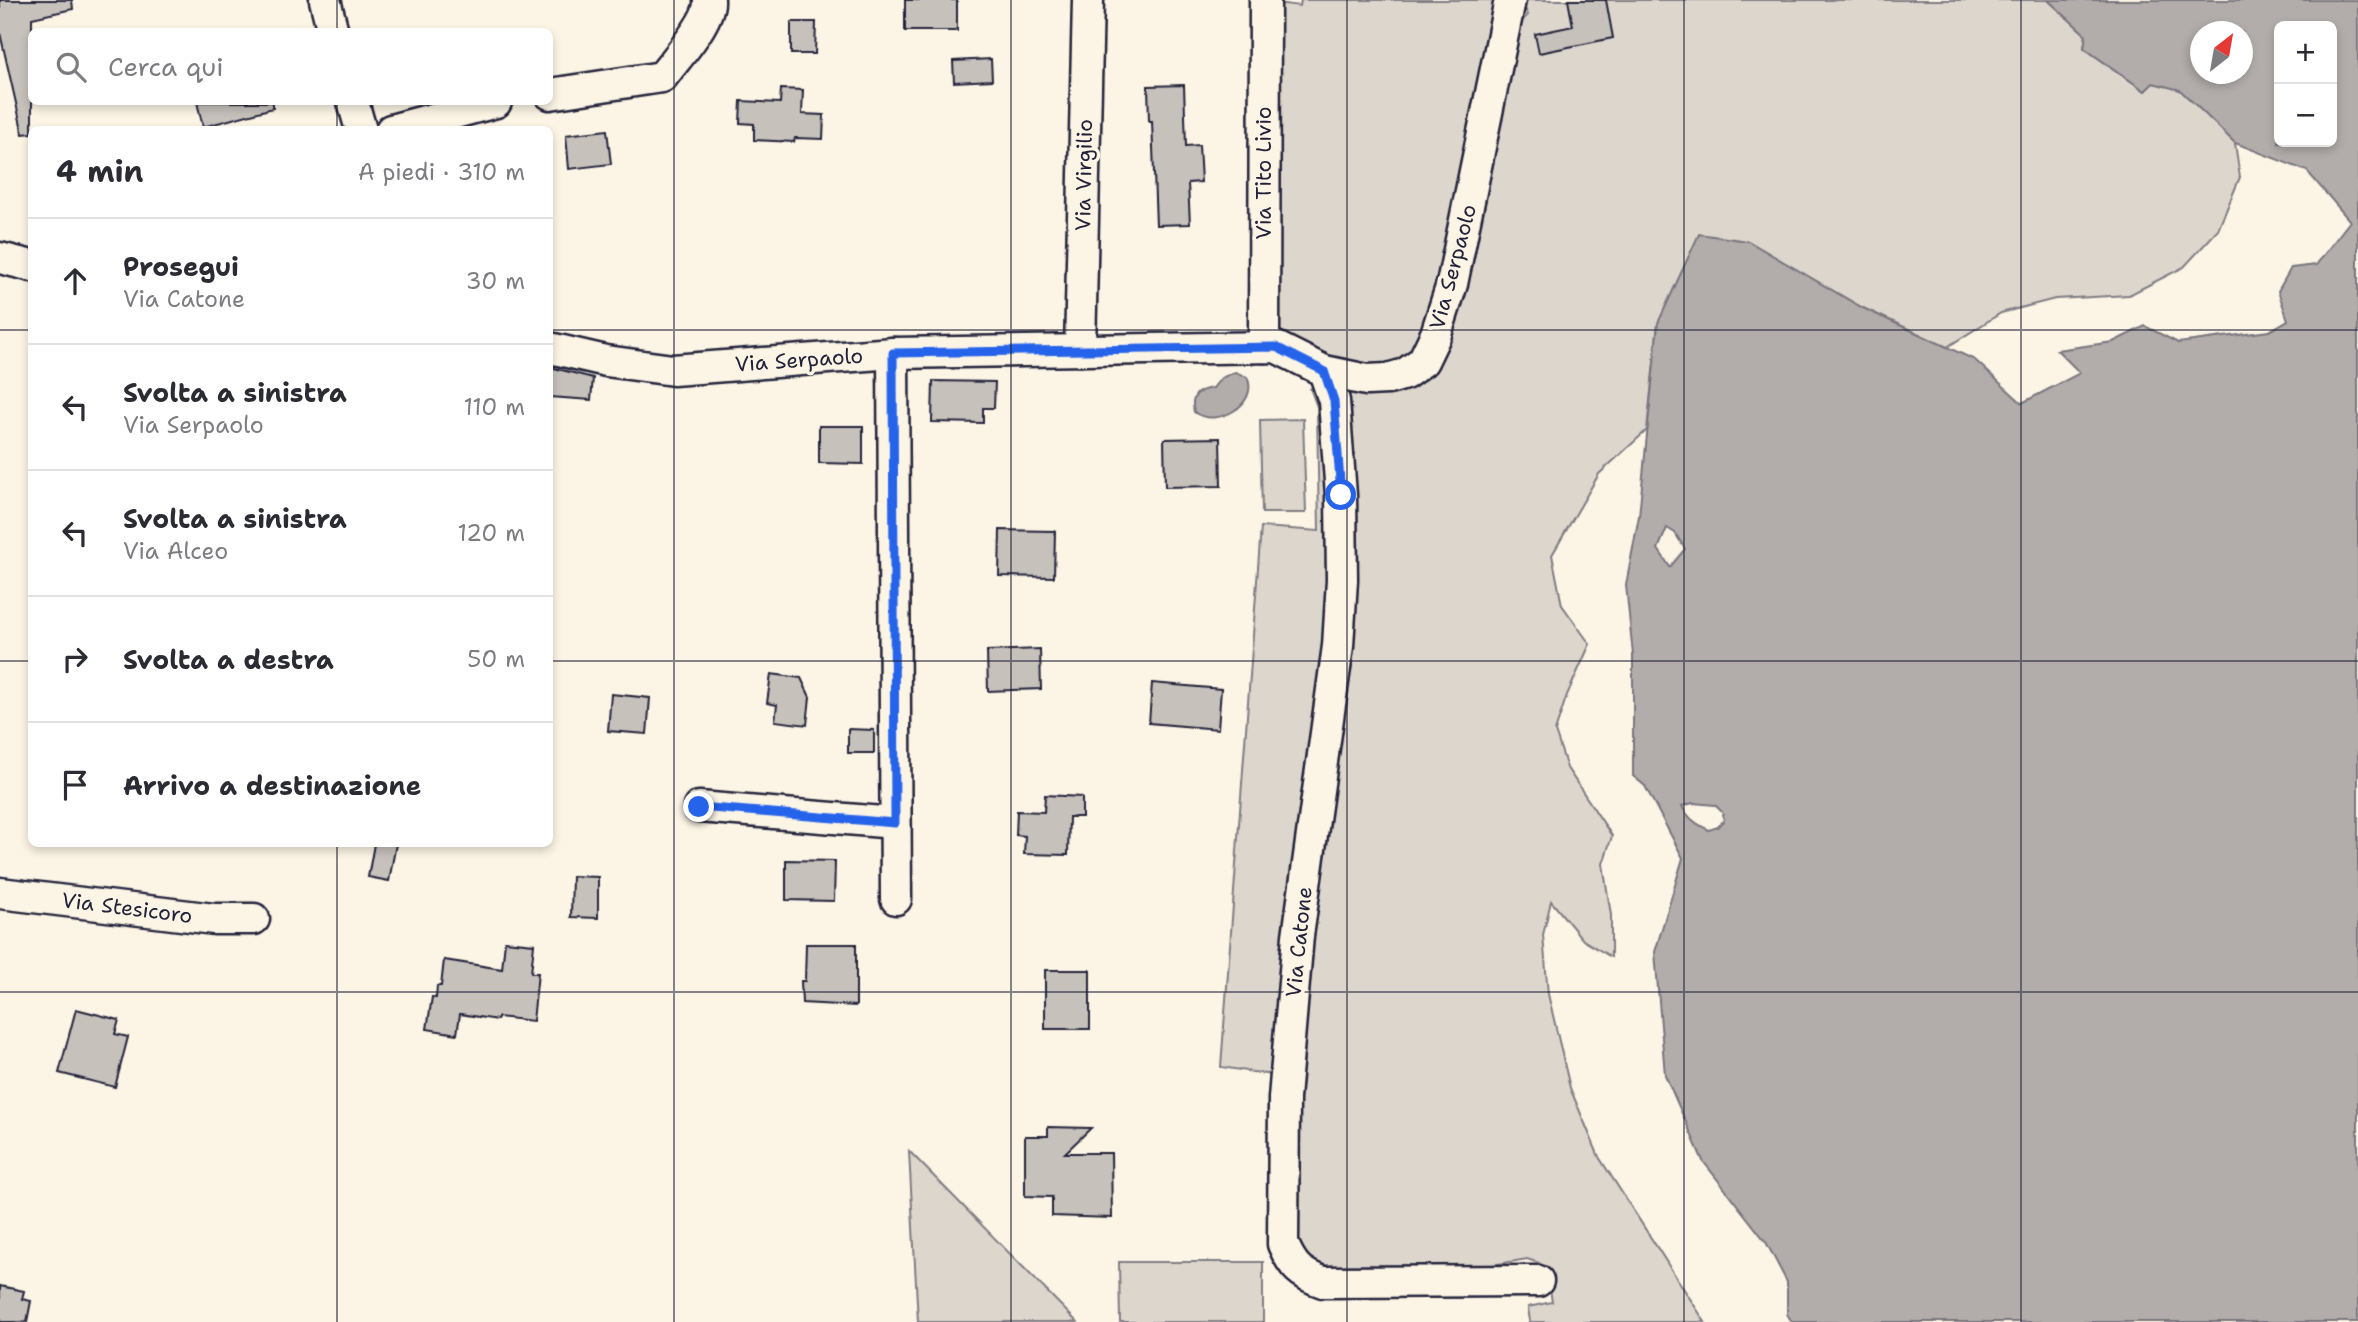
<!DOCTYPE html>
<html lang="it">
<meta charset="utf-8">
<style>
body{margin:0;font-family:"Shantell Sans",sans-serif;background:#f7f7f7;color:#2b2b33}
.controls{position:absolute;right:21px;top:21px;display:grid;overflow:hidden;border-radius:10px;box-shadow:0 4px 10px #0003}
.controls button{width:63px;height:63px;display:grid;place-items:center;padding:0;border:0;border-bottom:2px solid #e1e1e2;background:#fff;color:#2b2b33;font:35px sans-serif}
.compass{position:absolute;left:2190px;top:21px;width:63px;height:63px;border-radius:50%;background:#fff;box-shadow:0 4px 10px #0003;rotate:31deg}
.stop{position:absolute;width:21px;height:21px;margin:-16px;border:5px solid #2563eb;border-radius:50%;background:#fff}
.stop.end{background:#2563eb;border-color:#fff;box-shadow:0 2px 7px #0008}
.list{margin:0;padding:0;list-style:none}
h2{display:flex;justify-content:space-between;align-items:center;height:91px;margin:0;padding:0 28px;font-size:30px}
h2 small{font-size:23px;font-weight:400;color:#7c7c81}
.list li{display:grid;grid-template-columns:46px 1fr auto;gap:21px;align-items:center;box-sizing:border-box;height:126px;padding:0 28px;border-top:2px solid #e1e1e2}
.list b{display:block;font-size:26px;white-space:nowrap}
.list p{margin:0;font-size:23px;white-space:nowrap;color:#7c7c81}
.list em{font-size:23px;font-style:normal;color:#7c7c81}
.icon{flex:none;width:38px;height:38px;fill:none;stroke:currentColor;stroke-width:2;stroke-linecap:round;stroke-linejoin:round}
.map{position:relative;flex:none;width:2358px;height:1322px;overflow:hidden}
.search{position:absolute;background:#fff;box-shadow:0 4px 10px #0003;left:28px;top:28px;width:525px;height:77px;display:flex;align-items:center;gap:18px;box-sizing:border-box;padding:0 24px;border-radius:10px;color:#7c7c81;font-size:26px}
.panel{position:absolute;background:#fff;box-shadow:0 4px 10px #0003;left:28px;top:126px;width:525px;height:721px;border-radius:10px}
.map>svg:first-child{display:block}
.green{fill:#dcd6cc;stroke:#7f7c84;stroke-width:2}
.water{fill:#b2adab;stroke:#78757e;stroke-width:2;fill-rule:evenodd}
.building{fill:#c6c1bb;stroke:#22223b;stroke-width:2}
.lines{fill:none;stroke-linecap:round;stroke-linejoin:round}
.minor-casing{stroke:#22223b;stroke-width:35}
.minor{stroke:#fcf5e5;stroke-width:30}
.route{stroke:#2563eb;stroke-width:9}
.grid{fill:none;stroke:#22223b;stroke-width:2;stroke-opacity:0.55}
.labels{text-anchor:middle;stroke-width:7;stroke-linejoin:round;paint-order:stroke}
.street-label{font-size:21px;fill:#22223b;stroke:#fcf5e5}
</style>
<div class="map">
<svg width="2358" height="1322" viewBox="0 0 2358 1322">
<rect width="100%" height="100%" fill="#fcf5e5"/>
<filter id="ink" filterUnits="userSpaceOnUse"><feTurbulence type="fractalNoise" baseFrequency=".0143" numOctaves="2"/><feDisplacementMap in="SourceGraphic" scale="14" xChannelSelector="R" yChannelSelector="G"/><feConvolveMatrix kernelMatrix="1 2 1 2 8 2 1 2 1" color-interpolation-filters="sRGB"/></filter>
<g filter="url(#ink)">
<!-- green -->
<g class="green">
<path d="M 1301,0 L 1501,0 L 1460,213 L 1417,352 L 1386,368 L 1358,364 L 1316,351 L 1284,336 L 1275,326 L 1275,3 L 1300,6 Z"/>
<path d="M 1521,0 L 2048,0 L 2086,35 L 2084,48 L 2145,91 L 2153,83 L 2180,89 L 2235,143 L 2240,177 L 2218,230 L 2184,267 L 2129,295 L 2055,299 L 2001,313 L 1947,347 L 1863,308 L 1658,323 L 1647,430 L 1599,474 L 1552,555 L 1562,605 L 1590,644 L 1567,695 L 1555,731 L 1567,768 L 1612,836 L 1603,864 L 1611,915 L 1611,957 L 1583,940 L 1551,901 L 1543,935 L 1548,994 L 1570,1088 L 1599,1157 L 1705,1322 L 1530,1322 L 1528,1307 L 1552,1302 L 1547,1270 L 1539,1263 L 1527,1259 L 1458,1271 L 1340,1273 L 1309,1264 L 1298,1247 L 1293,1173 L 1347,396 L 1357,390 C 1395,399 1404,398 1433,369 L 1514,29 L 1528,15 Z"/>
<path d="M 1310,388 L 1323,401 L 1335,586 L 1272,1075 L 1221,1067 L 1261,527 L 1319,531 L 1317,407 Z"/>
<path d="M 1303,419 L 1306,513 L 1262,513 L 1260,420 Z"/>
<path d="M 909,1151 L 1077,1322 L 918,1322 Z"/>
<path d="M 1119,1262 L 1263,1262 L 1263,1322 L 1120,1322 Z"/>
</g>
<!-- water -->
<g class="water">
<path d="M 2048,0 L 2358,0 L 2358,1322 L 1792,1322 L 1787,1314 L 1787,1282 L 1766,1242 L 1703,1161 L 1665,1075 L 1655,952 L 1683,858 L 1645,786 L 1633,776 L 1633,655 L 1626,585 L 1639,516 L 1658,323 L 1699,234 L 1748,241 L 1863,308 L 1975,360 L 2022,403 L 2080,373 L 2057,350 L 2113,342 L 2145,326 L 2178,343 L 2269,331 L 2288,320 L 2278,291 L 2291,268 L 2316,265 L 2350,221 L 2307,171 L 2235,143 L 2180,90 L 2153,83 L 2145,91 L 2084,48 L 2086,35 ZM 2279,26 L 2332,26 L 2332,142 L 2279,142 ZM 2200,32 L 2242,32 L 2242,74 L 2200,74 ZM 1667,528 L 1675,533 L 1685,549 L 1670,567 L 1658,549 ZM 1693,803 L 1715,805 L 1722,812 L 1724,820 L 1718,827 L 1709,830 C 1696,824 1688,818 1682,806 Z"/>
<path d="M 1235,372 L 1247,377 C 1260,404 1216,429 1194,412 C 1190,396 1197,390 1213,388 L 1221,378 Z"/>
</g>
<!-- building -->
<g class="building">
<path d="M 0,0 L 72,0 L 73,9 L 32,18 L 32,133 L 23,134 L 0,33 Z"/>
<rect x="905" y="0" width="52" height="31"/>
<path d="M 1568,0 L 1606,0 L 1613,38 L 1539,53 L 1535,34 L 1573,26 Z"/>
<path d="M 791,22 L 816,22 L 815,54 L 791,54 Z"/>
<path d="M 991,59 L 992,80 L 954,82 L 953,61 Z"/>
<path d="M 1184,85 L 1186,146 L 1199,145 L 1201,182 L 1188,183 L 1190,224 L 1156,225 L 1152,121 L 1149,121 L 1148,86 Z"/>
<path d="M 781,89 L 803,90 L 802,114 L 824,115 L 823,139 L 795,138 L 794,142 L 754,140 L 754,124 L 740,123 L 741,101 L 780,103 Z"/>
<path d="M 197,102 L 273,102 L 273,108 L 203,127 Z"/>
<path d="M 607,130 L 611,164 L 569,169 L 566,135 Z"/>
<path d="M 550,367 L 593,378 L 591,400 L 550,397 Z"/>
<path d="M 933,381 L 995,382 L 994,408 L 983,408 L 983,423 L 932,422 Z"/>
<path d="M 819,426 L 863,426 L 863,464 L 819,463 Z"/>
<path d="M 1220,438 L 1221,486 L 1165,487 L 1164,439 Z"/>
<path d="M 1000,530 L 1055,531 L 1054,577 L 999,576 Z"/>
<path d="M 1040,649 L 1041,689 L 988,691 L 987,651 Z"/>
<path d="M 771,674 L 801,678 L 810,697 L 807,725 L 775,721 L 777,705 L 767,703 Z"/>
<path d="M 1152,683 L 1221,689 L 1218,729 L 1149,723 Z"/>
<path d="M 611,694 L 650,698 L 647,734 L 608,731 Z"/>
<path d="M 848,729 L 874,730 L 874,753 L 848,753 Z"/>
<path d="M 1045,795 L 1082,797 L 1082,817 L 1069,817 L 1068,855 L 1024,854 L 1025,836 L 1016,835 L 1017,811 L 1044,812 Z"/>
<path d="M 374,844 L 396,844 L 389,881 L 368,877 Z"/>
<path d="M 786,860 L 835,861 L 834,901 L 786,900 Z"/>
<path d="M 572,876 L 598,877 L 598,918 L 571,917 Z"/>
<path d="M 505,941 L 534,944 L 531,973 L 538,973 L 533,1021 L 498,1017 L 497,1020 L 460,1014 L 457,1034 L 427,1029 L 432,997 L 436,998 L 437,986 L 441,986 L 444,960 L 502,969 Z"/>
<path d="M 806,944 L 856,944 L 856,1006 L 802,1003 L 801,981 L 805,981 Z"/>
<rect x="1045" y="970" width="45" height="59"/>
<path d="M 76,1009 L 119,1020 L 115,1034 L 128,1037 L 115,1087 L 59,1073 Z"/>
<path d="M 1048,1127 L 1091,1128 L 1065,1153 L 1111,1153 L 1112,1218 L 1052,1216 L 1052,1197 L 1025,1196 L 1025,1136 L 1048,1136 Z"/>
<path d="M 0,1286 L 24,1291 L 22,1299 L 31,1301 L 27,1322 L 0,1322 Z"/>
</g>
<g class="lines">
<!-- minor casing -->
<g class="minor-casing">
<g id="minor">
<path d="M 325,0 L 333,32"/>
<path d="M 550,94 L 662,77 C 675,60 711,20 709,0"/>
<path d="M 353,102 L 361,130"/>
<path d="M 391,130 L 496,102"/>
<path d="M 0,258 L 32,266"/>
<path d="M 1264,347 L 1265,0"/>
<path d="M 550,348 L 606,361 L 673,370 L 893,353 L 1276,347 L 1324,371 L 1367,380 L 1388,379 L 1405,374 L 1423,361 L 1436,334 L 1452,284 L 1510,0"/>
<path d="M 1080,350 L 1088,0"/>
<path d="M 893,353 L 896,899"/>
<path d="M 1324,371 L 1334,401 L 1341,495 L 1342,580 L 1338,646 L 1298,936 L 1284,1098 L 1283,1244 C 1293,1267 1300,1274 1323,1282 L 1538,1281"/>
<path d="M 699,807 L 895,823"/>
<path d="M 0,893 L 214,919 L 254,919"/>
</g>
</g>
<!-- minor -->
<use href="#minor" class="minor"/>
</g>
</g>
<g class="lines" filter="url(#ink)">
<!-- route -->
<path class="route" d="M 699,807 L 895,823 L 893,353 L 1276,347 L 1324,371 L 1334,401 L 1341,495"/>
</g>
<!-- grid -->
<path class="grid" d="M 337,0 L 337,32M 674,0 L 674,1322M 1011,0 L 1011,1322M 1347,0 L 1347,1322M 1684,0 L 1684,1322M 2021,0 L 2021,1322M 337,102 L 337,130M 0,330 L 32,330M 550,330 L 2358,330M 0,661 L 32,661M 550,661 L 2358,661M 337,844 L 337,1322M 0,992 L 2358,992"/>
<g class="labels">
<!-- street labels -->
<g class="street-label">
<text transform="translate(1264 173) rotate(-90)" y="7">Via Tito Livio</text>
<text transform="translate(1084 175) rotate(-89)" y="7">Via Virgilio</text>
<text transform="translate(1453 267) rotate(-75)" y="7">Via Serpaolo</text>
<text transform="translate(799 360) rotate(-4)" y="7">Via Serpaolo</text>
<text transform="translate(127 908) rotate(7)" y="7">Via Stesicoro</text>
<text transform="translate(1299 942) rotate(-84)" y="7">Via Catone</text>
</g>
</g>
</svg>
<div class="controls">
<button>+</button>
<button>−</button>
</div>
<svg class="compass" viewBox="-18 -18 36 36"><path d="M0-13l5 13h-10z" fill="#e53935"/><path d="M0 13l5-13h-10z" fill="#7c7c81"/></svg>
<div class="stop" style="left:1341px;top:495px"></div>
<div class="stop end" style="left:699px;top:807px"></div>
<div class="search"><svg class="icon" aria-label="search" viewBox="0 0 24 24"><circle cx="10" cy="10" r="6"/><path d="M15 15l6 6"/></svg>Cerca qui</div>
<section class="panel">
<h2>4 min<small>A piedi · 310 m</small></h2>
<ul class="list">
<li><svg class="icon" aria-label="ahead" viewBox="0 0 24 24"><path d="M12 20V5M6 11l6-6 6 6"/></svg><div><b>Prosegui</b><p>Via Catone</p></div><em>30 m</em></li>
<li><svg class="icon" aria-label="left" viewBox="0 0 24 24"><path d="M17 20v-9H6M10 6l-5 5 5 5"/></svg><div><b>Svolta a sinistra</b><p>Via Serpaolo</p></div><em>110 m</em></li>
<li><svg class="icon" aria-label="left" viewBox="0 0 24 24"><path d="M17 20v-9H6M10 6l-5 5 5 5"/></svg><div><b>Svolta a sinistra</b><p>Via Alceo</p></div><em>120 m</em></li>
<li><svg class="icon" aria-label="right" viewBox="0 0 24 24"><path d="M7 20v-9h11M14 6l5 5-5 5"/></svg><div><b>Svolta a destra</b></div><em>50 m</em></li>
<li><svg class="icon" aria-label="arrive" viewBox="0 0 24 24"><path d="M6 21V4h12l-3 4 3 4H6"/></svg><div><b>Arrivo a destinazione</b></div></li>
</ul>
</section>
</div>
